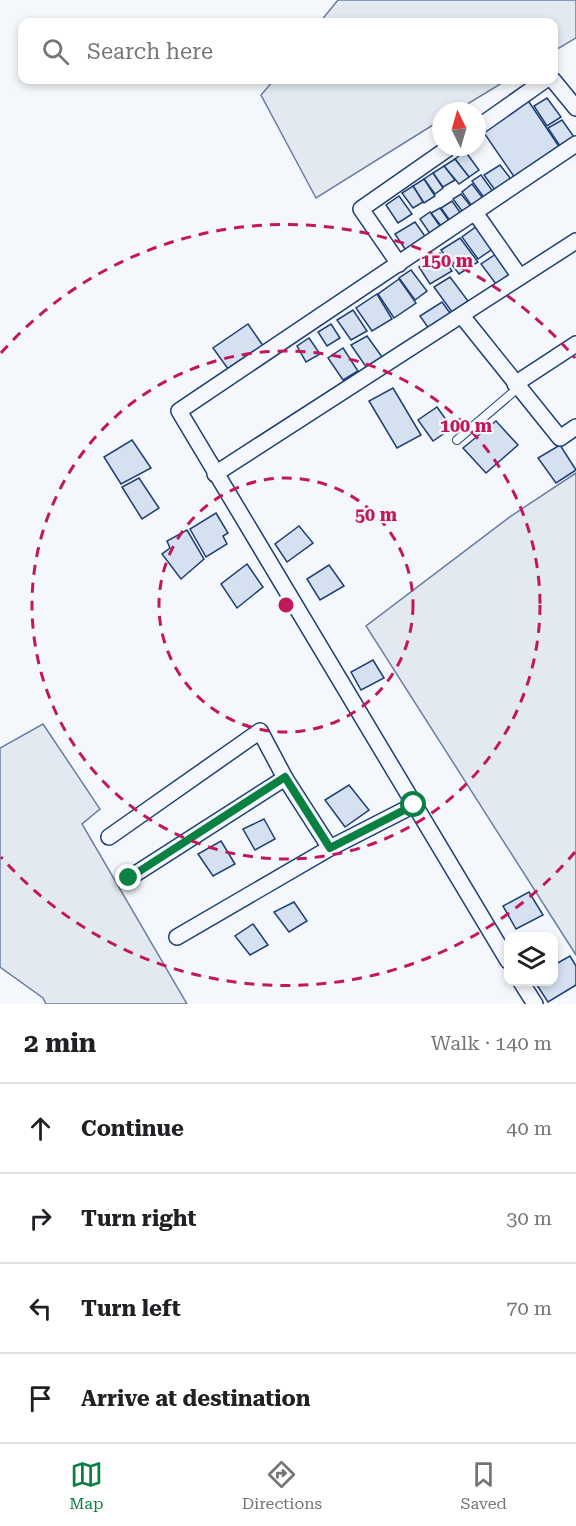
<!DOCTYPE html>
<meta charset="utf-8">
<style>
body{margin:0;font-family:"Roboto Serif",serif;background:#f2f2f2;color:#202124}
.controls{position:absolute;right:18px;bottom:18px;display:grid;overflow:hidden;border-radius:12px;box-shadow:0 3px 9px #0003}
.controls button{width:54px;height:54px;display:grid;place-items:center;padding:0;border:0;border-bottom:2px solid #e0e0e0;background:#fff;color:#202124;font:30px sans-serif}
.compass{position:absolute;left:432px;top:102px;width:54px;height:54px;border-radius:50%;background:#fff;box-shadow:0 3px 9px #0003;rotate:355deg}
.stop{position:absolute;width:18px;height:18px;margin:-14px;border:4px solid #0b8043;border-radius:50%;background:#fff}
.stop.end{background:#0b8043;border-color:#fff;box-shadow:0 2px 6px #0008}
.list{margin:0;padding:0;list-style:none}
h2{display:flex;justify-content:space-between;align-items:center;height:78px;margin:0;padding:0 24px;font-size:26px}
h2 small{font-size:20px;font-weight:400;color:#757577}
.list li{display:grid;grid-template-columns:39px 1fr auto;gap:18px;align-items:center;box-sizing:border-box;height:90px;padding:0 24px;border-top:2px solid #e0e0e0}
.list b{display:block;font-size:22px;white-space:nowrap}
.list em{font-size:20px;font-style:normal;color:#757577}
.icon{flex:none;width:33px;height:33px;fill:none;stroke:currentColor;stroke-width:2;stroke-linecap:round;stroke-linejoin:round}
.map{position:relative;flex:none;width:576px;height:1004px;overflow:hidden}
.search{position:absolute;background:#fff;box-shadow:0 3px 9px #0003;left:18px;right:18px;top:18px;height:66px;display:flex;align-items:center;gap:15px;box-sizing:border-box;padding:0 21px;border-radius:12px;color:#757577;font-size:22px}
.sheet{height:438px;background:#fff}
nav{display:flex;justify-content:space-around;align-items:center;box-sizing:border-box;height:84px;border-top:2px solid #e0e0e0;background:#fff;font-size:16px;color:#757577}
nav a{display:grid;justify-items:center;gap:3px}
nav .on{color:#0b8043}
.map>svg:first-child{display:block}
.green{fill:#e3e9f0;stroke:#687fa3;stroke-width:1.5}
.building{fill:#d5e0f0;stroke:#1d3f73;stroke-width:1.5}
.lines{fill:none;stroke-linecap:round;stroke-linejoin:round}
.lane-casing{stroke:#1d3f73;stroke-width:10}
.street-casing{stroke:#1d3f73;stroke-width:18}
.lane{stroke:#f4f7fb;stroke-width:8}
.street{stroke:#f4f7fb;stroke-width:15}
.route{stroke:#0b8043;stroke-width:8}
.ring{fill:none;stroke:#c2185b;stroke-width:3;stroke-dasharray:10 8}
.centre{fill:#c2185b;stroke:#f4f7fb;stroke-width:3}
.ring-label{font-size:18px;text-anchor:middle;font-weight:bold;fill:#c2185b;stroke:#f4f7fb;stroke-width:4.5;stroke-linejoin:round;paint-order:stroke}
</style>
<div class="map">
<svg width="576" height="1004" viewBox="0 0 576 1004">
<rect width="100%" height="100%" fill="#f4f7fb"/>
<!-- green -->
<g class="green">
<path d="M 338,0 L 576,0 L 576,38 L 554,51 L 554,22 L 320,22 Z"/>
<path d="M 274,80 L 507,80 L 456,111 L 441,111 L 441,120 L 316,198 L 261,95 Z"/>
<path d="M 576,473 L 576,955 L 366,626 L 511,516 Z"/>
<path d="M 43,724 L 100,809 L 82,824 L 187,1004 L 46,1004 L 43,998 L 0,967 L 0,748 Z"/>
</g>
<!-- building -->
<g class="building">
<path d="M 547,98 L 561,117 L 547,126 L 534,106 Z"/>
<path d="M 527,99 L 560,148 L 515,178 L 482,130 Z"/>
<path d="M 562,120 L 574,137 L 560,146 L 548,128 Z"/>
<path d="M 465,151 L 479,170 L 469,177 L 455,159 Z"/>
<path d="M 455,159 L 469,177 L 459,184 L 444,166 Z"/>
<path d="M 500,165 L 511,179 L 495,190 L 484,175 Z"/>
<path d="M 444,166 L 455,180 L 443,187 L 433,173 Z"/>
<path d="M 433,173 L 443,188 L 435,194 L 424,179 Z"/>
<path d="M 481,175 L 494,193 L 485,199 L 472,181 Z"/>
<path d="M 424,179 L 435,196 L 424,203 L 413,186 Z"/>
<path d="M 472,184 L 485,201 L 474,209 L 462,192 Z"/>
<path d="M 413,186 L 423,202 L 413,208 L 402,193 Z"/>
<path d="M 461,194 L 473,209 L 465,215 L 453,199 Z"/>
<path d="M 399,196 L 412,214 L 398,223 L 386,205 Z"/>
<path d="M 452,201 L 462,215 L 451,222 L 441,208 Z"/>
<path d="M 440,208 L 450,222 L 442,227 L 431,213 Z"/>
<path d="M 430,212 L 442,229 L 431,235 L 420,219 Z"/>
<path d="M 415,222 L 427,239 L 407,252 L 395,234 Z"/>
<path d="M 477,226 L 494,248 L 478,259 L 462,237 Z"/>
<path d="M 460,238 L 478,262 L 459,274 L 441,250 Z"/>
<path d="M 440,253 L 452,271 L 430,284 L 419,267 Z"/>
<path d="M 496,254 L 511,274 L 496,284 L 481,264 Z"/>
<path d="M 411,270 L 427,291 L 415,300 L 399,278 Z"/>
<path d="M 450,277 L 468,301 L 452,312 L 434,287 Z"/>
<path d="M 399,279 L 416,303 L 394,318 L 378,294 Z"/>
<path d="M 377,294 L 392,319 L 372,331 L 356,308 Z"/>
<path d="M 442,302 L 455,320 L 432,333 L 420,316 Z"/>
<path d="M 353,310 L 367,331 L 351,340 L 337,320 Z"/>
<path d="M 248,324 L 266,350 L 231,373 L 213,348 Z"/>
<path d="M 331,324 L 340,338 L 327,346 L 318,332 Z"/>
<path d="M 367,336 L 385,361 L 369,371 L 351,345 Z"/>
<path d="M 309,338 L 320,354 L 306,362 L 297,346 Z"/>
<path d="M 343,348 L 358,371 L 343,380 L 328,358 Z"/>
<path d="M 393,388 L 421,435 L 397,448 L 369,401 Z"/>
<path d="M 437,407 L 452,428 L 433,441 L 418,420 Z"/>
<path d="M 496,421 L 518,445 L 486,473 L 463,448 Z"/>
<path d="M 132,440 L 151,468 L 121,484 L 104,457 Z"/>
<path d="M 560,445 L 576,470 L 556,483 L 538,458 Z"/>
<path d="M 139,478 L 159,508 L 142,519 L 122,487 Z"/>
<path d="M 216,513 L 228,533 L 223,536 L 227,544 L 206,557 L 190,529 Z"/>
<path d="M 299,526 L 313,543 L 287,562 L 275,544 Z"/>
<path d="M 187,530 L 204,559 L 181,579 L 162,554 L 170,548 L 167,541 Z"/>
<path d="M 247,564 L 263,587 L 237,608 L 221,584 Z"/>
<path d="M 329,565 L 344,586 L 320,600 L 307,579 Z"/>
<path d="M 373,660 L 384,678 L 361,690 L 351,672 Z"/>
<path d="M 349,785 L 369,810 L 345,827 L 325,800 Z"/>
<path d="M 264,819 L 275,839 L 255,850 L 243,829 Z"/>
<path d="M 221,841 L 235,864 L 213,876 L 198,854 Z"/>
<path d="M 529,892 L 543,915 L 516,929 L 503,906 Z"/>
<path d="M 294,902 L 307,921 L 289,932 L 274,912 Z"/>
<path d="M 253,924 L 268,945 L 250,955 L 235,936 Z"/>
<path d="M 570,956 L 576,966 L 576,985 L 548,1002 L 535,982 L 554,982 L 554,965 Z"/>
</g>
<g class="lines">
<!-- lane casing -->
<g class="lane-casing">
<path id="lane" d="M 457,440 L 518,388"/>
</g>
<!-- street casing -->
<g class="street-casing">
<g id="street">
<path d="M 553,80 L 576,108"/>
<path d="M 477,128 L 545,80"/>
<path d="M 476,214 L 520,277"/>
<path d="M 399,264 L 361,209 L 450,147"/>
<path d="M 462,316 L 560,438 L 576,427"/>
<path d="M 515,384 L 576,344"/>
<path d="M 215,474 L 576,241"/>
<path d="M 109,837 L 260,731 L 285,778 L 330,848"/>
<path d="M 129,878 L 285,778"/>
<path d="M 177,937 L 330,848 L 414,805"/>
<path d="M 508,961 L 179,411 L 576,144"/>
<path d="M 521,982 L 535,1004"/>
</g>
</g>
<!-- lane -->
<use href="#lane" class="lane"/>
<!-- street -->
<use href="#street" class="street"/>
</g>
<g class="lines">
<!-- route -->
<path class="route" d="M 129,878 L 285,777 L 330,848 L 414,805"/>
</g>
<!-- distance rings -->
<g class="ring">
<circle cx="286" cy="605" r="127"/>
<circle cx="286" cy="605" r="254"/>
<path d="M575 852A380 380 0 0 1 1 857M1 353A380 380 0 0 1 575 358"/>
</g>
<circle cx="286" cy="605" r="9" class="centre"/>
<g class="ring-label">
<text x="447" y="267">150 m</text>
<text x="466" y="432">100 m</text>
<text x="376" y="521">50 m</text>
</g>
</svg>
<div class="controls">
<button><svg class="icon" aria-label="layers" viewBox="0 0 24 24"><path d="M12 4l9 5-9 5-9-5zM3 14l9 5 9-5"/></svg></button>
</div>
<svg class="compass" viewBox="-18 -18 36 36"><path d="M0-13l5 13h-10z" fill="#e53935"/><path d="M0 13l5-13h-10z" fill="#757577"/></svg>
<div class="stop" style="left:414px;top:805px"></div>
<div class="stop end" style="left:129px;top:878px"></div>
<div class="search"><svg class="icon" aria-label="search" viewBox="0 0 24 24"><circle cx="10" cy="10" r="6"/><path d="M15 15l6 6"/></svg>Search here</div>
</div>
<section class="sheet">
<h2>2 min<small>Walk · 140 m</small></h2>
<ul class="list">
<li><svg class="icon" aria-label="ahead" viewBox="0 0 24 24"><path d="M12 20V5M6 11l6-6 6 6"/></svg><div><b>Continue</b></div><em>40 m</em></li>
<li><svg class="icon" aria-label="right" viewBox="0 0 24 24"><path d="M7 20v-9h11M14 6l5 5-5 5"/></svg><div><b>Turn right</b></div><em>30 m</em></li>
<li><svg class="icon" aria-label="left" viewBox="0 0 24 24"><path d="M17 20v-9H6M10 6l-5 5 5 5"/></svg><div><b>Turn left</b></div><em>70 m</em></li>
<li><svg class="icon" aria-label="arrive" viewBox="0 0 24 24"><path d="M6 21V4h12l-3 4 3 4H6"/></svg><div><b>Arrive at destination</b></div></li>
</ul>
</section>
<nav>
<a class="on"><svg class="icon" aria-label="map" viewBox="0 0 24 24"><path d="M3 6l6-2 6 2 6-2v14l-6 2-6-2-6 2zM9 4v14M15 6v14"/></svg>Map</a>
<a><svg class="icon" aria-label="directions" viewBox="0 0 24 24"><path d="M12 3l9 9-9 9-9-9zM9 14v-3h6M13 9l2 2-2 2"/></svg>Directions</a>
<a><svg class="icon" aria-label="saved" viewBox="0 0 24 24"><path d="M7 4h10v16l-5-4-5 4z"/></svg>Saved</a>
</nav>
